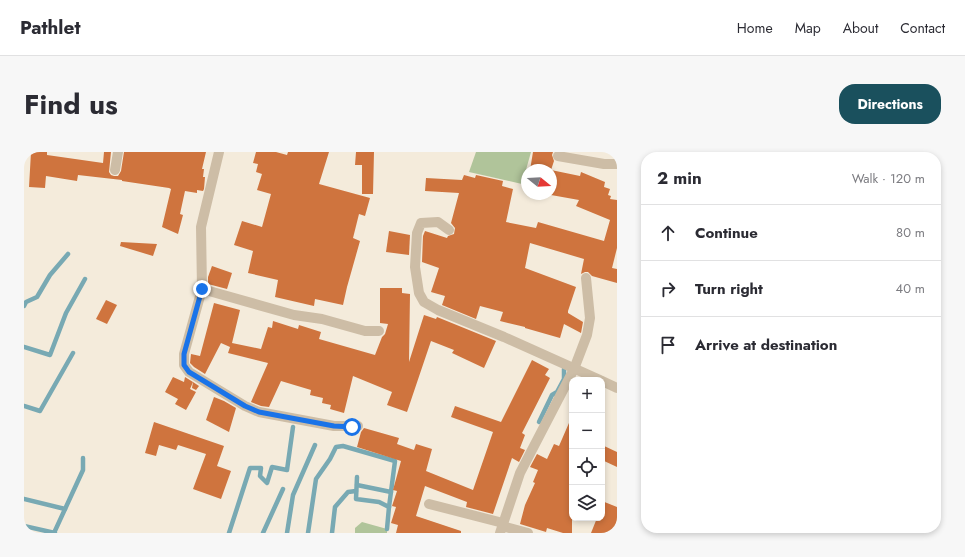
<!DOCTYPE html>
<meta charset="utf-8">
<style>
body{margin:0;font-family:Jost,sans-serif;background:#f7f7f7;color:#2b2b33}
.controls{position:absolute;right:12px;bottom:12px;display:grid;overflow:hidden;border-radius:8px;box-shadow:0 2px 6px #0003}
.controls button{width:36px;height:36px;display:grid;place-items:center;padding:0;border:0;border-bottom:1px solid #e1e1e2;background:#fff;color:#2b2b33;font:20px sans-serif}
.compass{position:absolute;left:497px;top:12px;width:36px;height:36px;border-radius:50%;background:#fff;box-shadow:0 2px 6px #0003;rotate:108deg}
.stop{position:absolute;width:12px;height:12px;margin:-9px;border:3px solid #1a73e8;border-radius:50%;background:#fff}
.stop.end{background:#1a73e8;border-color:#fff;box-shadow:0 1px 4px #0008}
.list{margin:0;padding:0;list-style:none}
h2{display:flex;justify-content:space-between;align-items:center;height:52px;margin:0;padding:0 16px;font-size:17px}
h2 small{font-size:13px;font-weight:400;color:#7c7c81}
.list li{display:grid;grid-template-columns:26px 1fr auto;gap:12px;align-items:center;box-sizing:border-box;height:56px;padding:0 16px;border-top:1px solid #e1e1e2}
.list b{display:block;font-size:15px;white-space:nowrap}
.list em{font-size:13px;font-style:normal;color:#7c7c81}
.icon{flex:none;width:22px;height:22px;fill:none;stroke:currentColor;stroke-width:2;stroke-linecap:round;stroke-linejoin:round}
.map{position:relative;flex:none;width:593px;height:381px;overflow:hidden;border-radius:16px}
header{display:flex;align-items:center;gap:24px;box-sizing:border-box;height:56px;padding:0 20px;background:#fff;border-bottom:1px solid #e1e1e2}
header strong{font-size:19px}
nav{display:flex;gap:22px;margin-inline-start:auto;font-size:14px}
.intro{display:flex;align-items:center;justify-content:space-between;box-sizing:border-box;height:96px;padding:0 24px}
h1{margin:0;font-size:28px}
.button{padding:10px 18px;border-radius:16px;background:#1a505d;color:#fff;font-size:14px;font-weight:700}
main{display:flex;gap:24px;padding:0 24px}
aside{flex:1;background:#fff;border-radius:16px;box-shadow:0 2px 6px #0003}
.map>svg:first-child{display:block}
.green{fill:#b0c49a}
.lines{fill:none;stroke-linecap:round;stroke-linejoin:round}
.stream{stroke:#78a9b3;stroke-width:4.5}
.building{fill:#cf743e}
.minor{stroke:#cdbda6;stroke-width:10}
.route{stroke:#1a73e8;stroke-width:5}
</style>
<header>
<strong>Pathlet</strong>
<nav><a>Home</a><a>Map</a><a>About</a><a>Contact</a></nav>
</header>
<div class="intro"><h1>Find us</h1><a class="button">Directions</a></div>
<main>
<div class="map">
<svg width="593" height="381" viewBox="0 0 593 381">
<rect width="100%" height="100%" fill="#f4ebdb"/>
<!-- green -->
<g class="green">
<path d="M 452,0 L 507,0 L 498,32 L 445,20 Z"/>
<path d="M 338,370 L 363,377 L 363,381 L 331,381 L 331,376 Z"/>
</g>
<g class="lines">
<!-- stream -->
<g class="stream">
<path d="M 0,154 L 2,150 L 13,145 L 26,123 L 44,102"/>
<path d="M 0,195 L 26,203 L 42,161 L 61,127"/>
<path d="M 0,254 L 16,259 L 49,201"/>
<path d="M 515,270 L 528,243 L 533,240 L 540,227 L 540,217"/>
<path d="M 333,325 L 332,347 L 355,350 L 365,355"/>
<path d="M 333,333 L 367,340"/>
<path d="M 0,347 L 41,357"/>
<path d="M 0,374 L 31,381"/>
<path d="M 30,381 L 59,318 L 59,306"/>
<path d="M 205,381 L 226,316 L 237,316 L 236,324 L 243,331 L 248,315 L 263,318 L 269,275"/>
<path d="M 239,381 L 259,337"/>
<path d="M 263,381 L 269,343 L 291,293"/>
<path d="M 284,381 L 292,327 L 306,307 L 312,295 L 319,294 L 371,309 L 365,355 L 363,377"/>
<path d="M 308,381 L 311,355 L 324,340 L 332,339"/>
</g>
</g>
<!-- building -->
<g class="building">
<path d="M 7,0 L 23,0 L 23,3 L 79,11 L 80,0 L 87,0 L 85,20 L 87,23 L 90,24 L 94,24 L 97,19 L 100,0 L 182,0 L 178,17 L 180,17 L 179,25 L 181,25 L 180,37 L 179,39 L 173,38 L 173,41 L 161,39 L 156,62 L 159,63 L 154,82 L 138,75 L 147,37 L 145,36 L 98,29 L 98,28 L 54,23 L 53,29 L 22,24 L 21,36 L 5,35 Z"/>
<path d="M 232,0 L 252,0 L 263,3 L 264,0 L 305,0 L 295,32 L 346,46 L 341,64 L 335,62 L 329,86 L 336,89 L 323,135 L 319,153 L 291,147 L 290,154 L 251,145 L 254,128 L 224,121 L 229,99 L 210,93 L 218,69 L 238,75 L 247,42 L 233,38 L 238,22 L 232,20 L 234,12 L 229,11 Z"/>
<path d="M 332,0 L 350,0 L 349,42 L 338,42 L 338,13 L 331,13 Z"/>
<path d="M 509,0 L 529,0 L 528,3 L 530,9 L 527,18 L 506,18 Z"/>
<path d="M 527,18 L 556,24 L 557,20 L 581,30 L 580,35 L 586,37 L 584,43 L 587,44 L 586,47 L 593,48 L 593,96 L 588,116 L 593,117 L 593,131 L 568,124 L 564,120 L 561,120 L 557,122 L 560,107 L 506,91 L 501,116 L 552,135 L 544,159 L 544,161 L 559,170 L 557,181 L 540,172 L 536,186 L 501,176 L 501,175 L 476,169 L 479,160 L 456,154 L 452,167 L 418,153 L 421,144 L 407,140 L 415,116 L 398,110 L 399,84 L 401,79 L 423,86 L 424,84 L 430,82 L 431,76 L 427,71 L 435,41 L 401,39 L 402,26 L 438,28 L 440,23 L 451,26 L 452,23 L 479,29 L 478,34 L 489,37 L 482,70 L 512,76 L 514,70 L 580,89 L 586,68 L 552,54 L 555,48 L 527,43 Z"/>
<path d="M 365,79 L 386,83 L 385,103 L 362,100 Z"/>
<path d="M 97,90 L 133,92 L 129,104 L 96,94 Z"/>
<path d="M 188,114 L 208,121 L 203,137 L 184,132 L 184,125 Z"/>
<path d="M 356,136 L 378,136 L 378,141 L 386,142 L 385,210 L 400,163 L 412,167 L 413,165 L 472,189 L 460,216 L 428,201 L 430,198 L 407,189 L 383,260 L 363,253 L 368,240 L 329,224 L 320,261 L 306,257 L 307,253 L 298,251 L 299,246 L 286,243 L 287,238 L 257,229 L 245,255 L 237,254 L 227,250 L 244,211 L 204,201 L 206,195 L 197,191 L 181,222 L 170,215 L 166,211 L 167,202 L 176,204 L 190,151 L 216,158 L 208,191 L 237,197 L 244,175 L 248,176 L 249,169 L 274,177 L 275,173 L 297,180 L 295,187 L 351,203 L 358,185 L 361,182 L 364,172 L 356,171 Z"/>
<path d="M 82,148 L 93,153 L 83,172 L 72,167 Z"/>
<path d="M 508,208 L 525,217 L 521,223 L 526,226 L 498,281 L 501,283 L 496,296 L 501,298 L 495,310 L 488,306 L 469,362 L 442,355 L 443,350 L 401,334 L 392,364 L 437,379 L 437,381 L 372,381 L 374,373 L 367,371 L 372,355 L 368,354 L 373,339 L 369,338 L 377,309 L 333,295 L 337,280 L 340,276 L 375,286 L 373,292 L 390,298 L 392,292 L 408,297 L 402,319 L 449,338 L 469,280 L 427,265 L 431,254 L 477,270 Z"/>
<path d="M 149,225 L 160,230 L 161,225 L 169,230 L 166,237 L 172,240 L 162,258 L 151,252 L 154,247 L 141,240 Z"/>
<path d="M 169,230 L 175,234 L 172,238 L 168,236 Z"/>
<path d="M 190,245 L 200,249 L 212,256 L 205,280 L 182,268 Z"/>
<path d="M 548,264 L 548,381 L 539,381 L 523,376 L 522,380 L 496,372 L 501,353 L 511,331 L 509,330 L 514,318 L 506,315 L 513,302 L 523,307 L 530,292 L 535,294 Z"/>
<path d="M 130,270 L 200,294 L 193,314 L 207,319 L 197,347 L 169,337 L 182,302 L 154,293 L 152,298 L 135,293 L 132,304 L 121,301 Z"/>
<path d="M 578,293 L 593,300 L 593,315 L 578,308 Z"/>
<path d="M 578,349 L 593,355 L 593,381 L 567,381 L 573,366 L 578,366 Z"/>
</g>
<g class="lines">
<!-- minor -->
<g class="minor">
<path d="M 195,0 L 177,75 L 178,137 L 160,202 L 160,213 L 165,220 L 221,254 L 235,260 L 310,274 L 334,274"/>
<path d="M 534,4 L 580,12 L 593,12"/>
<path d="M 91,18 L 94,0"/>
<path d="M 425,78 L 414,70 L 397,71 L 393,81 L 391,115 L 395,141 L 400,150 L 414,158 L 480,185 L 576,228"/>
<path d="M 178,137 L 270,163 L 298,167 L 341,179 L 355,179"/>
<path d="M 578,229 L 593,236"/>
<path d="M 405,352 L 479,371"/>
<path d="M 478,374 L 504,381"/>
<path d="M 476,381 L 496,321 L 550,217 L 563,183 L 566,166 L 562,126"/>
</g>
</g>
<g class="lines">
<!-- route -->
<path class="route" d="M 178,137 L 160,202 L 160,213 L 165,220 L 221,254 L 235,260 L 310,274 L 328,275"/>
</g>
</svg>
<div class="controls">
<button>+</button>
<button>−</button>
<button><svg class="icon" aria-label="locate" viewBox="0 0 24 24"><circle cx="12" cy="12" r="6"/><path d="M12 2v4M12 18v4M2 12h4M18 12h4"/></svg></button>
<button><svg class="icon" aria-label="layers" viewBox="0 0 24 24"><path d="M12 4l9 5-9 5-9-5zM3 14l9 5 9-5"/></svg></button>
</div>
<svg class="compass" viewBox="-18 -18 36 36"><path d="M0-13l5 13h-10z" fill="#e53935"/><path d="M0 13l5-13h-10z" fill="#7c7c81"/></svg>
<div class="stop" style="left:328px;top:275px"></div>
<div class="stop end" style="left:178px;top:137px"></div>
</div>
<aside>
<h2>2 min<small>Walk · 120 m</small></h2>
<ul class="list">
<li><svg class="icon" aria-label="ahead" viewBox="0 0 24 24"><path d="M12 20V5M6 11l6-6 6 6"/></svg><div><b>Continue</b></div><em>80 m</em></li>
<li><svg class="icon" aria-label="right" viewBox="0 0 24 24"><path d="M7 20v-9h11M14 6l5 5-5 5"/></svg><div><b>Turn right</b></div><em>40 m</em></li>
<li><svg class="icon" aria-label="arrive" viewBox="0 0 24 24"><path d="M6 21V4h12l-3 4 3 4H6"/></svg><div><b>Arrive at destination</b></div></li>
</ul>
</aside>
</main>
